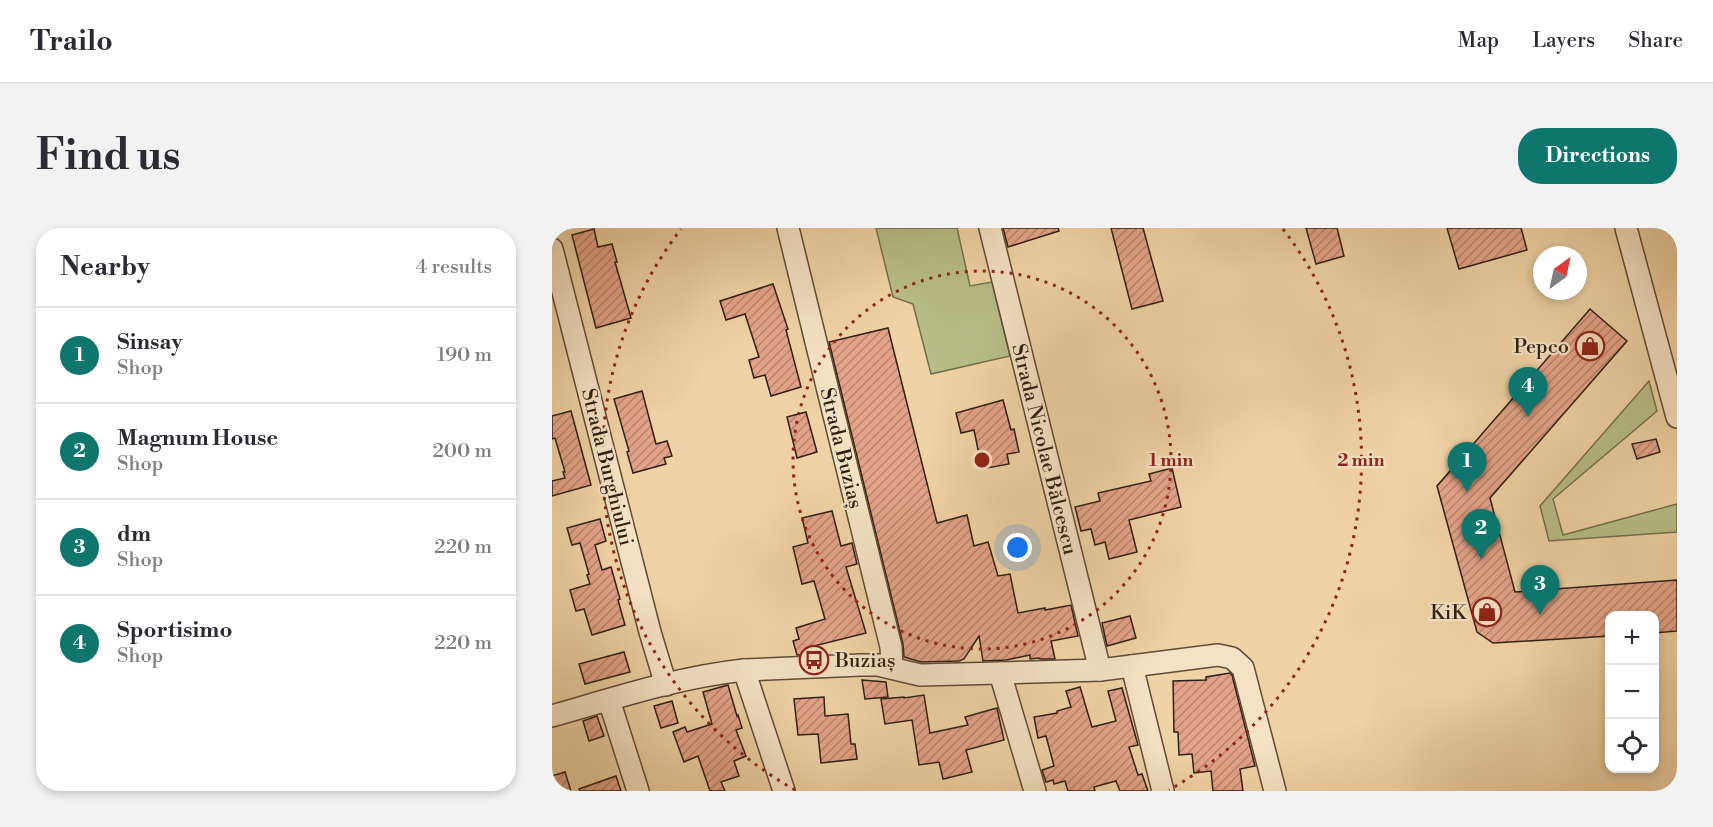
<!DOCTYPE html>
<meta charset="utf-8">
<style>
body{margin:0;font-family:"Libre Bodoni",serif;background:#f2f2f3;color:#2b2b33}
.controls{position:absolute;right:18px;bottom:18px;display:grid;overflow:hidden;border-radius:12px;box-shadow:0 3px 9px #0003}
.controls button{width:54px;height:54px;display:grid;place-items:center;padding:0;border:0;border-bottom:2px solid #e1e1e2;background:#fff;color:#2b2b33;font:30px sans-serif}
.compass{position:absolute;left:981px;top:18px;width:54px;height:54px;border-radius:50%;background:#fff;box-shadow:0 3px 9px #0003;rotate:33deg}
.you{position:absolute;left:466px;top:320px;width:21px;height:21px;margin:-15px;border:4px solid #fff;border-radius:50%;background:#1a73e8;box-shadow:0 0 0 9px #1a73e833}
.badge{display:grid;place-items:center;width:39px;height:39px;border-radius:50%;background:#0f766e;color:#fff;font-size:20px;font-weight:700}
.pin{position:absolute;translate:-50% -50px;filter:drop-shadow(0 2px 3px #0008)}
.pin::after{content:'';position:absolute;top:32px;width:21px;height:18px;background:inherit;clip-path:polygon(0 0,100% 0,50% 100%)}
.list{margin:0;padding:0;list-style:none}
h2{display:flex;justify-content:space-between;align-items:center;height:78px;margin:0;padding:0 24px;font-size:26px}
h2 small{font-size:20px;font-weight:400;color:#7c7c81}
.list li{display:grid;grid-template-columns:39px 1fr auto;gap:18px;align-items:center;box-sizing:border-box;height:96px;padding:0 24px;border-top:2px solid #e1e1e2}
.list b{display:block;font-size:22px;white-space:nowrap}
.list p{margin:0;font-size:20px;white-space:nowrap;color:#7c7c81}
.list em{font-size:20px;font-style:normal;color:#7c7c81}
.icon{flex:none;width:33px;height:33px;fill:none;stroke:currentColor;stroke-width:2;stroke-linecap:round;stroke-linejoin:round}
.map{position:relative;flex:none;width:1125px;height:563px;overflow:hidden;border-radius:24px}
header{display:flex;align-items:center;gap:36px;box-sizing:border-box;height:84px;padding:0 30px;background:#fff;border-bottom:2px solid #e1e1e2}
header strong{font-size:28px}
nav{display:flex;gap:33px;margin-inline-start:auto;font-size:21px}
.intro{display:flex;align-items:center;justify-content:space-between;box-sizing:border-box;height:144px;padding:0 36px}
h1{margin:0;font-size:42px}
.button{padding:15px 27px;border-radius:24px;background:#0f766e;color:#fff;font-size:21px;font-weight:700}
main{display:flex;gap:36px;padding:0 36px}
aside{flex:1;background:#fff;border-radius:24px;box-shadow:0 3px 9px #0003}
.map>svg:first-child{display:block}
.grass{fill:#b7bd88;stroke:#746e4d;stroke-width:1.5}
.building{fill:url(#building-hatch);stroke:#301f12;stroke-width:1.5}
.lines{fill:none;stroke-linecap:round;stroke-linejoin:round}
.minor-casing{stroke:#604c37;stroke-width:24}
.minor{stroke:#f5e2c4;stroke-width:21}
.ring{fill:none;stroke:#8f2418;stroke-width:3;stroke-dasharray:3 6}
.labels{text-anchor:middle;stroke-width:4.5;stroke-linejoin:round;paint-order:stroke}
.poi-label{font-size:20px;fill:#301f12;stroke:#f5e2c4;text-anchor:end}
.street-label{font-size:20px;fill:#301f12;stroke:#f5e2c4}
.centre{fill:#8f2418;stroke:#f5e2c4;stroke-width:3}
.ring-label{font-size:18px;text-anchor:middle;font-weight:bold;fill:#8f2418;stroke:#f5e2c4;stroke-width:4.5;stroke-linejoin:round;paint-order:stroke}
</style>
<header>
<strong>Trailo</strong>
<nav><a>Map</a><a>Layers</a><a>Share</a></nav>
</header>
<div class="intro"><h1>Find us</h1><a class="button">Directions</a></div>
<main>
<aside>
<h2>Nearby<small>4 results</small></h2>
<ul class="list">
<li><span class="badge">1</span><div><b>Sinsay</b><p>Shop</p></div><em>190 m</em></li>
<li><span class="badge">2</span><div><b>Magnum House</b><p>Shop</p></div><em>200 m</em></li>
<li><span class="badge">3</span><div><b>dm</b><p>Shop</p></div><em>220 m</em></li>
<li><span class="badge">4</span><div><b>Sportisimo</b><p>Shop</p></div><em>220 m</em></li>
</ul>
</aside>
<div class="map">
<svg width="1125" height="563" viewBox="0 0 1125 563">
<defs>
<pattern id="building-hatch" width="6" height="6" patternUnits="userSpaceOnUse" patternTransform="scale(1.5)"><rect width="6" height="6" fill="#e3a388"/><path d="M-1 1l2-2M0 6l6-6M5 7l2-2" fill="none" stroke="#b8846e"/></pattern>
</defs>
<rect width="100%" height="100%" fill="#efd2a5"/>
<filter id="stains"><feTurbulence type="fractalNoise" baseFrequency=".00333" numOctaves="4"/><feColorMatrix values="0 0 0 0 .2 0 0 0 0 .09 0 0 0 0 .02 0 0 0 .5 -.17"/></filter>
<radialGradient id="worn" r=".72"><stop offset=".6" stop-color="#630" stop-opacity="0"/><stop offset="1" stop-color="#630" stop-opacity=".3"/></radialGradient>
<!-- grass -->
<g class="grass">
<path d="M 324,0 L 405,0 L 418,58 L 440,54 L 458,128 L 379,146 L 361,76 L 341,69 Z"/>
<path d="M 1097,153 L 1105,183 L 1001,271 L 1011,307 L 1125,276 L 1125,304 L 997,313 L 988,278 Z"/>
</g>
<!-- building -->
<g class="building">
<path d="M 451,0 L 506,0 L 507,3 L 456,19 Z"/>
<path d="M 559,0 L 591,0 L 611,73 L 580,81 Z"/>
<path d="M 754,0 L 785,0 L 792,28 L 764,36 Z"/>
<path d="M 895,0 L 969,0 L 975,22 L 907,41 Z"/>
<path d="M 42,1 L 46,19 L 60,16 L 65,34 L 63,34 L 79,90 L 44,100 L 20,7 Z"/>
<path d="M 221,56 L 236,101 L 234,102 L 249,159 L 219,168 L 213,147 L 202,150 L 197,132 L 207,129 L 193,86 L 174,92 L 168,73 Z"/>
<path d="M 1038,81 L 1075,113 L 938,270 L 963,364 L 1125,352 L 1125,403 L 1102,405 L 1102,387 L 1058,387 L 1058,408 L 941,415 L 925,404 L 885,258 Z"/>
<path d="M 336,100 L 385,295 L 415,287 L 422,318 L 436,314 L 446,348 L 458,346 L 466,385 L 493,380 L 493,382 L 519,377 L 526,408 L 499,413 L 503,431 L 488,431 L 487,430 L 478,431 L 478,427 L 454,432 L 431,433 L 427,408 L 412,431 L 407,433 L 369,434 L 352,429 L 351,416 L 277,114 Z"/>
<path d="M 90,163 L 104,216 L 115,213 L 120,228 L 112,230 L 114,236 L 81,245 L 75,224 L 77,223 L 62,171 Z"/>
<path d="M 451,172 L 459,202 L 462,201 L 467,224 L 455,226 L 457,236 L 430,241 L 422,202 L 409,205 L 404,185 Z"/>
<path d="M 19,183 L 39,257 L 0,268 L 0,253 L 13,250 L 11,244 L 13,244 L 3,210 L 0,211 L 0,188 Z"/>
<path d="M 254,184 L 265,224 L 245,230 L 235,189 Z"/>
<path d="M 1104,211 L 1108,224 L 1085,231 L 1080,216 Z"/>
<path d="M 620,240 L 629,279 L 577,292 L 585,324 L 557,331 L 553,314 L 543,317 L 539,301 L 529,303 L 523,279 L 548,273 L 546,265 L 599,253 L 597,246 Z"/>
<path d="M 280,283 L 289,318 L 300,315 L 305,336 L 294,339 L 314,405 L 262,418 L 264,426 L 245,427 L 241,413 L 247,411 L 244,400 L 273,391 L 262,353 L 250,356 L 241,319 L 256,315 L 250,290 Z"/>
<path d="M 48,291 L 54,313 L 43,317 L 50,342 L 59,339 L 68,371 L 66,372 L 73,397 L 40,407 L 32,381 L 24,383 L 18,362 L 38,356 L 35,347 L 37,346 L 28,315 L 20,317 L 15,300 Z"/>
<path d="M 578,388 L 584,410 L 555,418 L 550,395 Z"/>
<path d="M 72,424 L 78,444 L 33,456 L 27,436 Z"/>
<path d="M 678,445 L 680,447 L 703,538 L 688,541 L 691,563 L 661,563 L 659,543 L 642,545 L 640,526 L 627,527 L 626,504 L 622,504 L 621,453 L 654,452 L 654,449 Z"/>
<path d="M 310,452 L 334,454 L 336,469 L 313,471 Z"/>
<path d="M 176,457 L 185,488 L 186,487 L 190,500 L 184,502 L 194,528 L 182,533 L 187,548 L 169,554 L 173,563 L 158,563 L 146,528 L 132,534 L 121,504 L 133,499 L 135,504 L 160,496 L 151,464 Z"/>
<path d="M 528,459 L 540,499 L 564,493 L 556,463 L 570,460 L 586,517 L 577,519 L 586,547 L 590,546 L 596,563 L 568,563 L 564,553 L 542,559 L 543,563 L 516,563 L 513,553 L 502,556 L 501,552 L 494,554 L 490,542 L 502,538 L 494,508 L 486,510 L 482,489 L 505,485 L 505,483 L 519,479 L 514,463 Z"/>
<path d="M 372,467 L 378,505 L 416,497 L 413,489 L 445,480 L 452,512 L 414,522 L 420,544 L 391,551 L 387,534 L 367,537 L 360,492 L 333,496 L 329,471 L 352,469 L 352,470 Z"/>
<path d="M 272,469 L 273,488 L 296,486 L 299,516 L 303,516 L 305,531 L 269,535 L 266,506 L 246,507 L 242,471 Z"/>
<path d="M 120,473 L 126,495 L 109,500 L 102,478 Z"/>
<path d="M 45,488 L 52,508 L 37,513 L 31,493 Z"/>
<path d="M 13,544 L 19,563 L 0,563 L 0,548 Z"/>
<path d="M 64,548 L 69,563 L 28,563 L 27,561 Z"/>
</g>
<g class="lines">
<!-- minor casing -->
<g class="minor-casing">
<g id="minor">
<path d="M 236,0 L 339,419 L 340,440"/>
<path d="M 438,0 L 548,442"/>
<path d="M 1074,0 L 1125,189"/>
<path d="M 0,21 L 98,404 L 114,457"/>
<path d="M 580,438 L 611,563"/>
<path d="M 192,442 L 232,563"/>
<path d="M 448,445 L 483,563"/>
<path d="M 57,472 L 86,563"/>
<path d="M 0,488 C 63,470 127,449 192,442 L 309,437 L 326,437 L 368,447 L 448,445 L 548,442 L 666,427 L 680,430 L 691,440 L 723,563"/>
</g>
</g>
<!-- minor -->
<use href="#minor" class="minor"/>
</g>
<!-- distance rings -->
<g class="ring">
<circle cx="430" cy="232" r="189"/>
<path d="M243 562A379 379 0 0 1 129 1M731 1A379 379 0 0 1 617 562"/>
</g>
<!-- icons -->
<defs>
<g id="shop-ring" transform="scale(1.5)"><circle r="9.5" fill="#f5e2c4" stroke="#8f2418" stroke-width="1.5"/><path d="M-5-2.5h2.3a2.7 3.5 0 0 1 5.4 0H5L5.5 6h-11ZM-1.5-2.5h3a1.5 2.3 0 0 0-3 0Z" fill="#8f2418"/></g>
<g id="bus-ring" transform="scale(1.5)"><circle r="9.5" fill="#f5e2c4" stroke="#8f2418" stroke-width="1.5"/><path d="M-5-6H5V4H4V6H2V4H-2V6H-4V4H-5ZM-3.5-4V0h7V-4ZM-3.5 1.2v1.5H-2V1.2ZM2 1.2v1.5H3.5V1.2Z" fill="#8f2418"/></g>
</defs>
<g fill-rule="evenodd">
<use href="#shop-ring" x="1038" y="118"/>
<use href="#shop-ring" x="935" y="384"/>
<use href="#bus-ring" x="262" y="432"/>
</g>
<g class="labels">
<!-- poi labels -->
<g class="poi-label">
<text x="1017" y="125">Pepco</text>
<text x="914" y="391">KiK</text>
<text x="283" y="439" text-anchor="start">Buziaș</text>
</g>
<!-- street labels -->
<g class="street-label">
<text transform="translate(290 220) rotate(76)" y="7">Strada Buziaș</text>
<text transform="translate(493 221) rotate(76)" y="7">Strada Nicolae Bălcescu</text>
<text transform="translate(56 239) rotate(76)" y="7">Strada Burghiului</text>
</g>
</g>
<circle cx="430" cy="232" r="9" class="centre"/>
<g class="ring-label">
<text x="619" y="238">1 min</text>
<text x="809" y="238">2 min</text>
</g>
<rect width="100%" height="100%" filter="url(#stains)"/>
<rect width="100%" height="100%" fill="url(#worn)"/>
</svg>
<div class="controls">
<button>+</button>
<button>−</button>
<button><svg class="icon" aria-label="locate" viewBox="0 0 24 24"><circle cx="12" cy="12" r="6"/><path d="M12 2v4M12 18v4M2 12h4M18 12h4"/></svg></button>
</div>
<svg class="compass" viewBox="-18 -18 36 36"><path d="M0-13l5 13h-10z" fill="#e53935"/><path d="M0 13l5-13h-10z" fill="#7c7c81"/></svg>
<div class="you"></div>
<div class="pin badge" style="left:915px;top:264px">1</div>
<div class="pin badge" style="left:929px;top:331px">2</div>
<div class="pin badge" style="left:988px;top:387px">3</div>
<div class="pin badge" style="left:976px;top:189px">4</div>
</div>
</main>
